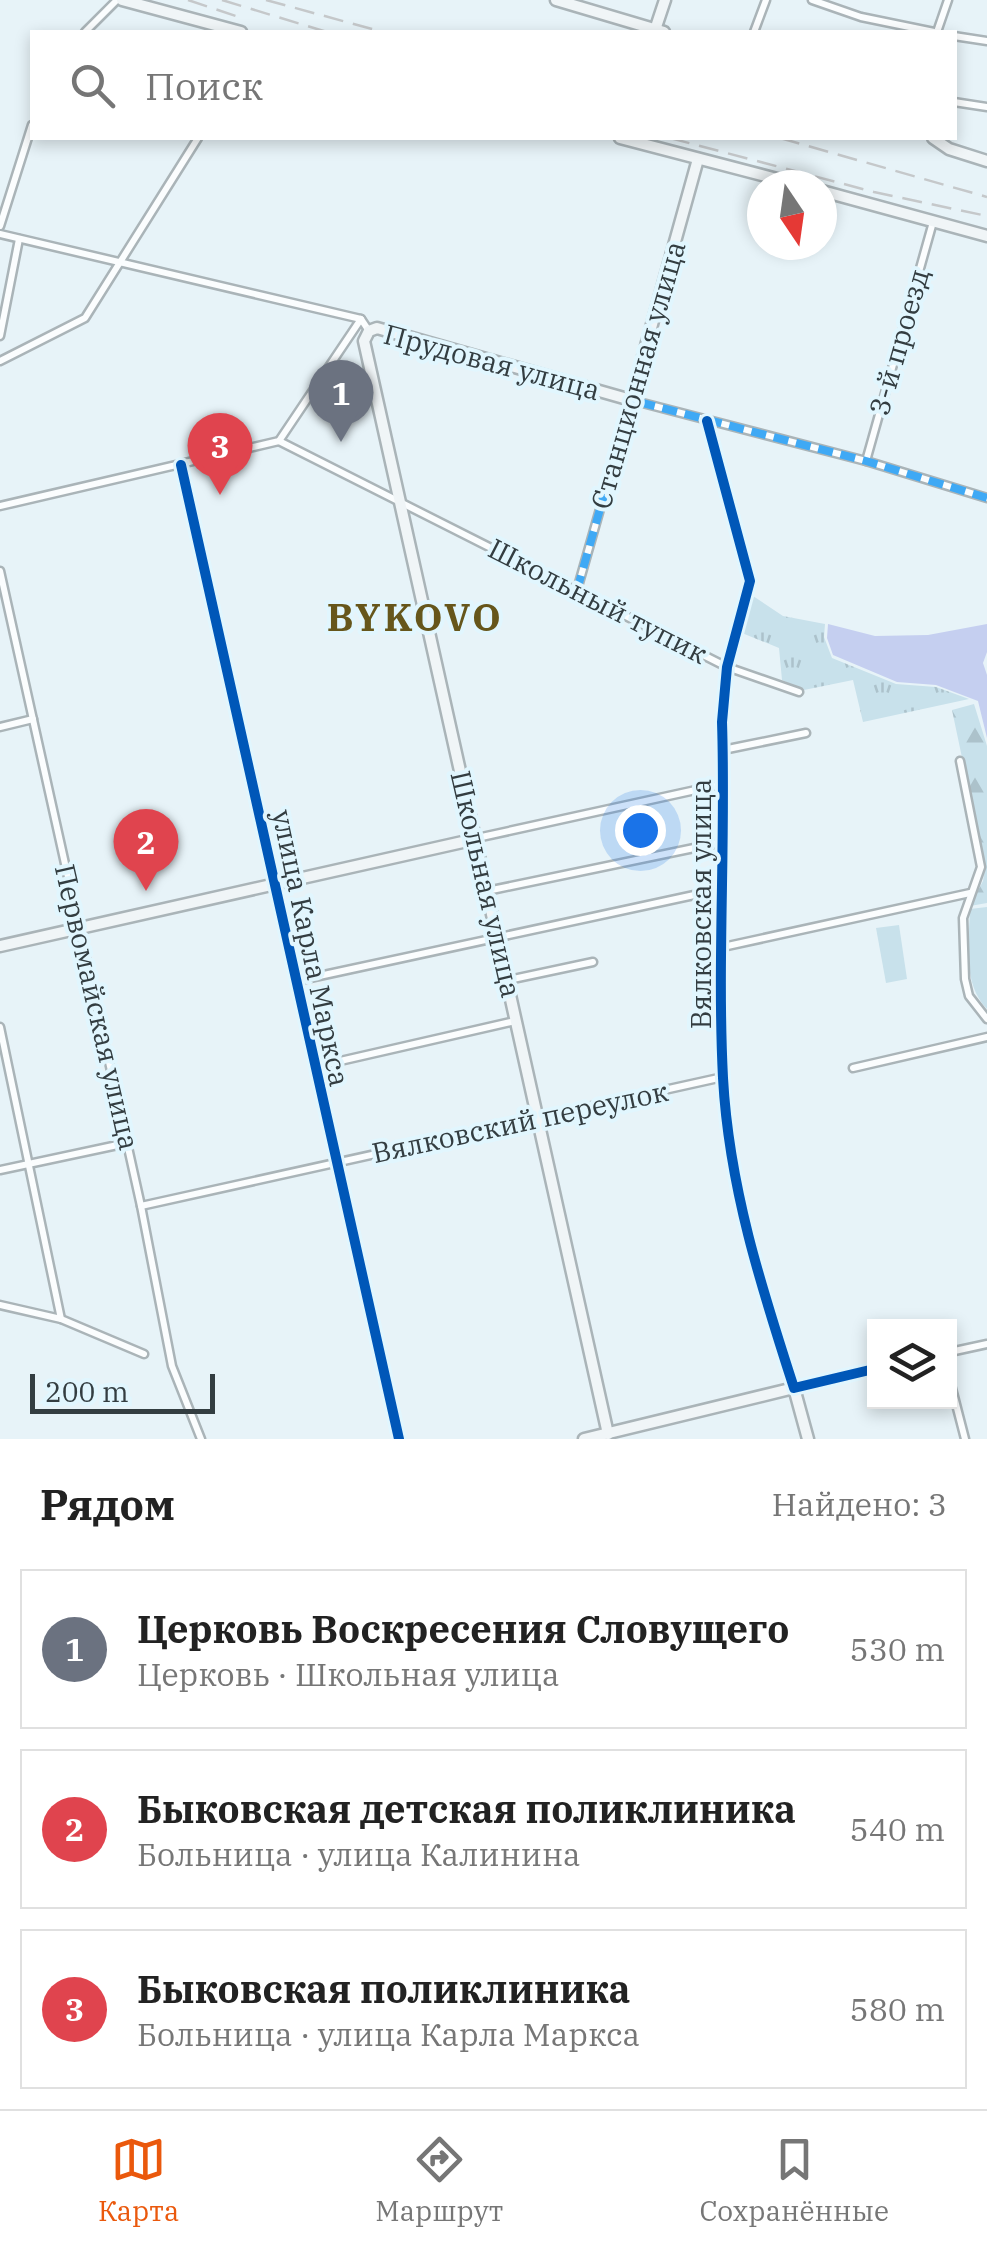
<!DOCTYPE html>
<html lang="ru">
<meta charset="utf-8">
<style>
body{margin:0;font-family:"IBM Plex Serif",serif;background:#f2f2f2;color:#222}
.controls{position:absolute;right:30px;bottom:30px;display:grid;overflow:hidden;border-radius:0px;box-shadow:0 5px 15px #0003}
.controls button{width:90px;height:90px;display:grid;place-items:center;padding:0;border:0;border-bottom:2px solid #e0e0e0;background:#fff;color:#222;font:50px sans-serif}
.compass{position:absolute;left:747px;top:170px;width:90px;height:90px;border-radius:50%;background:#fff;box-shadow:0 5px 15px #0003;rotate:167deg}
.scale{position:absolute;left:30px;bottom:25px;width:185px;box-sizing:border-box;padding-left:10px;border:5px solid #333d41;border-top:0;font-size:28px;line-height:35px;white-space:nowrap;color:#333d41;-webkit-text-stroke:8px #e1f6fe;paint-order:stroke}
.you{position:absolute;left:640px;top:830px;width:35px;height:35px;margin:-25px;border:8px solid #fff;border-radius:50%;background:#1a73e8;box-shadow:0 0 0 15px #1a73e833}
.badge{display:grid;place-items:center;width:65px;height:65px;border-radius:50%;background:#ea580c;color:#fff;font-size:32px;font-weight:700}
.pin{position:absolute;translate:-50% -82px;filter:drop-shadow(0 2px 5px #0008)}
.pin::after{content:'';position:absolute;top:52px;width:35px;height:30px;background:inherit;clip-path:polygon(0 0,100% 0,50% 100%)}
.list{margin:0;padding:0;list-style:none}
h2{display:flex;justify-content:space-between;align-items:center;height:130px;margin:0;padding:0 40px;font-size:42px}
h2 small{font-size:32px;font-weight:400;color:#767676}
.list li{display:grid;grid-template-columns:65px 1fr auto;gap:30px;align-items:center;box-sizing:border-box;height:160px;margin:0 20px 20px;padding:0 20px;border:2px solid #e0e0e0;border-radius:0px}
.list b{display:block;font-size:38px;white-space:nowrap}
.list p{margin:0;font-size:32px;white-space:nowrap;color:#767676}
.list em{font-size:32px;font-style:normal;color:#767676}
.icon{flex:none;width:55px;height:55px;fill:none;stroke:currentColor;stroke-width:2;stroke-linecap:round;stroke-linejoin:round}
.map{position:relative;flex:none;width:987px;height:1439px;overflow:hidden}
.search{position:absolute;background:#fff;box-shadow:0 5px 15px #0003;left:30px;right:30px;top:30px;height:110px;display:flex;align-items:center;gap:25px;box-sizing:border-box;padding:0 35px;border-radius:0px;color:#767676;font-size:38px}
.sheet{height:670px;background:#fff}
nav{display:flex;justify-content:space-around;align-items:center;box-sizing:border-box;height:140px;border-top:2px solid #e0e0e0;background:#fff;font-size:28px;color:#767676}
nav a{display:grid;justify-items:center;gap:5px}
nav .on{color:#ea580c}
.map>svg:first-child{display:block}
.grass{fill:url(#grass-tufts)}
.forest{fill:url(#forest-firs)}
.green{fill:#c8e1eb}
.water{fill:#c5cff0}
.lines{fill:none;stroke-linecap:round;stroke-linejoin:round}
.street-casing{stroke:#aab4b8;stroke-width:11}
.secondary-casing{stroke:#aab4b8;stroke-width:15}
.street{stroke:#fbfdfe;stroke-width:6}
.secondary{stroke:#f0f5f7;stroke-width:10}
.rail{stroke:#c5c8ca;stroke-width:2.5;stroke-dasharray:20 10;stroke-linecap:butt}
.quiet{stroke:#3fa9f5;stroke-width:8;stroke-dasharray:15 8;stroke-linecap:butt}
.cycleway-casing{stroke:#e1f6fe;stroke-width:16}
.cycleway{stroke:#0057b8;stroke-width:10}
.labels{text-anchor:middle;stroke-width:8;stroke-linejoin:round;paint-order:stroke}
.street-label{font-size:28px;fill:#333d41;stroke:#e1f6fe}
.district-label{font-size:38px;font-weight:bold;letter-spacing:2.5px;fill:#66561b;stroke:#e1f6fe}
</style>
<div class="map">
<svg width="987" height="1439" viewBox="0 0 987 1439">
<defs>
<pattern id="grass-tufts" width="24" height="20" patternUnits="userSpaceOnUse" patternTransform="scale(2.5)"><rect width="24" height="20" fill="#c8e1eb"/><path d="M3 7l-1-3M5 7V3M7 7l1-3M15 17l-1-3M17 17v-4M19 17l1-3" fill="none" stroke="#acc2cb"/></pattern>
<pattern id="forest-firs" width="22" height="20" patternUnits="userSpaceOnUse" patternTransform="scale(2.5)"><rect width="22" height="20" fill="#c8e1eb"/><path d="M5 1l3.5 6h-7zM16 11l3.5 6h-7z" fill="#acc2cb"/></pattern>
</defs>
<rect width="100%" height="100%" fill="#e7f3f8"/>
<!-- grass -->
<path class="grass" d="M 753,596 L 783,616 L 825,624 L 824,637 L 832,658 L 896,684 L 936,687 L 969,699 L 863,722 L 853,680 L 804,690 L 782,680 L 779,648 L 742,633 Z"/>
<!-- forest -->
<path class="forest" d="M 974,704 L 987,746 L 987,903 L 970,906 L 983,881 L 985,867 L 952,710 Z"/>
<!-- green -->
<g class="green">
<path d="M 987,907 L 987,1009 C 962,983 969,942 970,909 Z"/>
<path d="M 899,925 L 907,979 L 886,983 L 876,928 Z"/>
</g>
<!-- water -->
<path class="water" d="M 828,624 L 875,636 L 928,635 L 987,624 L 987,652 L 983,663 L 987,675 L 987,738 L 978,701 L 936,685 L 897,682 L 833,655 L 827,638 Z"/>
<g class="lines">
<!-- street casing -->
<g class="street-casing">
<g id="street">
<path d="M 812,0 L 861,17 L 934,32"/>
<path d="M 85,32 L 117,0"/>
<path d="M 754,32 L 766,0"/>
<path d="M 937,32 L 948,0"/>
<path d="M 954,36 L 987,41"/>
<path d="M 954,102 L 987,107"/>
<path d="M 0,226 L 32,125"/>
<path d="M 0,234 L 361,319 L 369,331"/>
<path d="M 0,336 L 19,239"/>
<path d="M 0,361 L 85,318 L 198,138"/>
<path d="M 707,421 L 750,581 L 727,667 L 722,722 C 726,840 717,960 723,1078 C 729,1187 761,1286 794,1388 L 874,1369"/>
<path d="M 279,441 L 727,667 L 799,692"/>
<path d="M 866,461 L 933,222"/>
<path d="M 181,465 L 399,1439"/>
<path d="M 0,506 L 279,441 L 361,319"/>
<path d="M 0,571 L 141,1206 L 172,1366 L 201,1439"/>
<path d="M 577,590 L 631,400 L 866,461 L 987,498"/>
<path d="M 0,727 L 33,719"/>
<path d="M 723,750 L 806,733"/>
<path d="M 960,761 L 981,867 L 963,918 L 965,979 L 969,996 L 987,1019"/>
<path d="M 477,838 L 723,784"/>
<path d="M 487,891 L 723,842"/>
<path d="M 723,947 L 970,893"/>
<path d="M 508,980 L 593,962"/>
<path d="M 296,981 L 722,889"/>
<path d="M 0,1027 L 61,1319"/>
<path d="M 314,1067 L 515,1021"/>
<path d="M 853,1068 L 987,1037"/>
<path d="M 0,1170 L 127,1143"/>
<path d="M 141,1206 L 723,1077"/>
<path d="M 0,1305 L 61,1319 L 144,1354"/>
<path d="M 950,1352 L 987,1344"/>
<path d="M 950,1381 L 965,1439"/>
</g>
</g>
<!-- secondary casing -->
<g class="secondary-casing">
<g id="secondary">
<path d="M 122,0 L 241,32"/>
<path d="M 556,0 L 664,32"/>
<path d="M 655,30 L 665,0"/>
<path d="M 620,138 L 800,185"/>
<path d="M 933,138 L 949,149 L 987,161"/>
<path d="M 822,191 L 987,236"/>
<path d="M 0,946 L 476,839"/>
<path d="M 608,1434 L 364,341 L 369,331 L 377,328 L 631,400 L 698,159"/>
<path d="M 584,1439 L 794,1388 L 808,1439"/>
</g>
</g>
<!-- street -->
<use href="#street" class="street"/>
<!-- secondary -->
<use href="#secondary" class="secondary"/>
<!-- rail -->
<g class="rail">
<path d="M 188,0 L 236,16"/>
<path d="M 222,0 L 327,32"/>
<path d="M 266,0 L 383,32"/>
<path d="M 670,138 L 874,192 L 987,216"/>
<path d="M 780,138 L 987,197"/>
</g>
<!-- quiet -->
<path class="quiet" d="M 577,590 L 631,400 L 866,461 L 987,498"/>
<!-- cycleway casing -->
<g class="cycleway-casing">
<g id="cycleway">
<path d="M 707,421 L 750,581 L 727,667 L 722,722 C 726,840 717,960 723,1078 C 729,1187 761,1286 794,1388 L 874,1369"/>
<path d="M 181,465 L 399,1439"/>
</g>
</g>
<!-- cycleway -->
<use href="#cycleway" class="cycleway"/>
</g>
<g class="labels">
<!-- street labels -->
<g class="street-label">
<text transform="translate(899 342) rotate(-74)" y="10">3-й проезд</text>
<text transform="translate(492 362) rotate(15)" y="10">Прудовая улица</text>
<text transform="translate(638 375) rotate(-74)" y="10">Станционная улица</text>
<text transform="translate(598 601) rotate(27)" y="10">Школьный тупик</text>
<text transform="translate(486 884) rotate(77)" y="10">Школьная улица</text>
<text transform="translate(701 904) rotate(-90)" y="10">Вялковская улица</text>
<text transform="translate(311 948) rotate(78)" y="10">улица Карла Маркса</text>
<text transform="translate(97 1007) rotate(77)" y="10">Первомайская улица</text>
<text transform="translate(520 1122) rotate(-12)" y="10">Вялковский переулок</text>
</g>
<!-- district labels -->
<g class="district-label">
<text x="415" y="631">BYKOVO</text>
</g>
</g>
</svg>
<div class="controls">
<button><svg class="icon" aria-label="layers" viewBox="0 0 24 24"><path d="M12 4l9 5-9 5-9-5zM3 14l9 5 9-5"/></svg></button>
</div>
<svg class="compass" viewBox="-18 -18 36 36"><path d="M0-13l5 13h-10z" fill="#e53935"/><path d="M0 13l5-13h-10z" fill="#767676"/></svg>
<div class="scale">200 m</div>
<div class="you"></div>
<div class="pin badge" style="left:341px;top:442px;background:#6b7280">1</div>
<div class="pin badge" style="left:146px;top:891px;background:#e0444e">2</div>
<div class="pin badge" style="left:220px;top:495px;background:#e0444e">3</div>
<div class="search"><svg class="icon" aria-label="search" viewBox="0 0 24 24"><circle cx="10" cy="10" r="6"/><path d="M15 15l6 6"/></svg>Поиск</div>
</div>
<section class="sheet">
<h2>Рядом<small>Найдено: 3</small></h2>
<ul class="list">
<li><span class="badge" style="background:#6b7280">1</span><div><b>Церковь Воскресения Словущего</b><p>Церковь · Школьная улица</p></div><em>530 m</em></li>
<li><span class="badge" style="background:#e0444e">2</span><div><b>Быковская детская поликлиника</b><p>Больница · улица Калинина</p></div><em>540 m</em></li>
<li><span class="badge" style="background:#e0444e">3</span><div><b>Быковская поликлиника</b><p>Больница · улица Карла Маркса</p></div><em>580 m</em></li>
</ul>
</section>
<nav>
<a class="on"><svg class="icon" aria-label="map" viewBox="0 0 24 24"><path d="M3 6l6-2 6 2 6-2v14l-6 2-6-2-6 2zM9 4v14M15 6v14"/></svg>Карта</a>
<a><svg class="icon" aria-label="directions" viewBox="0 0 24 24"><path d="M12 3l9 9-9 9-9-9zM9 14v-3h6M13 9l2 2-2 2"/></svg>Маршрут</a>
<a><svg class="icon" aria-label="saved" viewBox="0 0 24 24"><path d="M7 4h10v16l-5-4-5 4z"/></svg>Сохранённые</a>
</nav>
